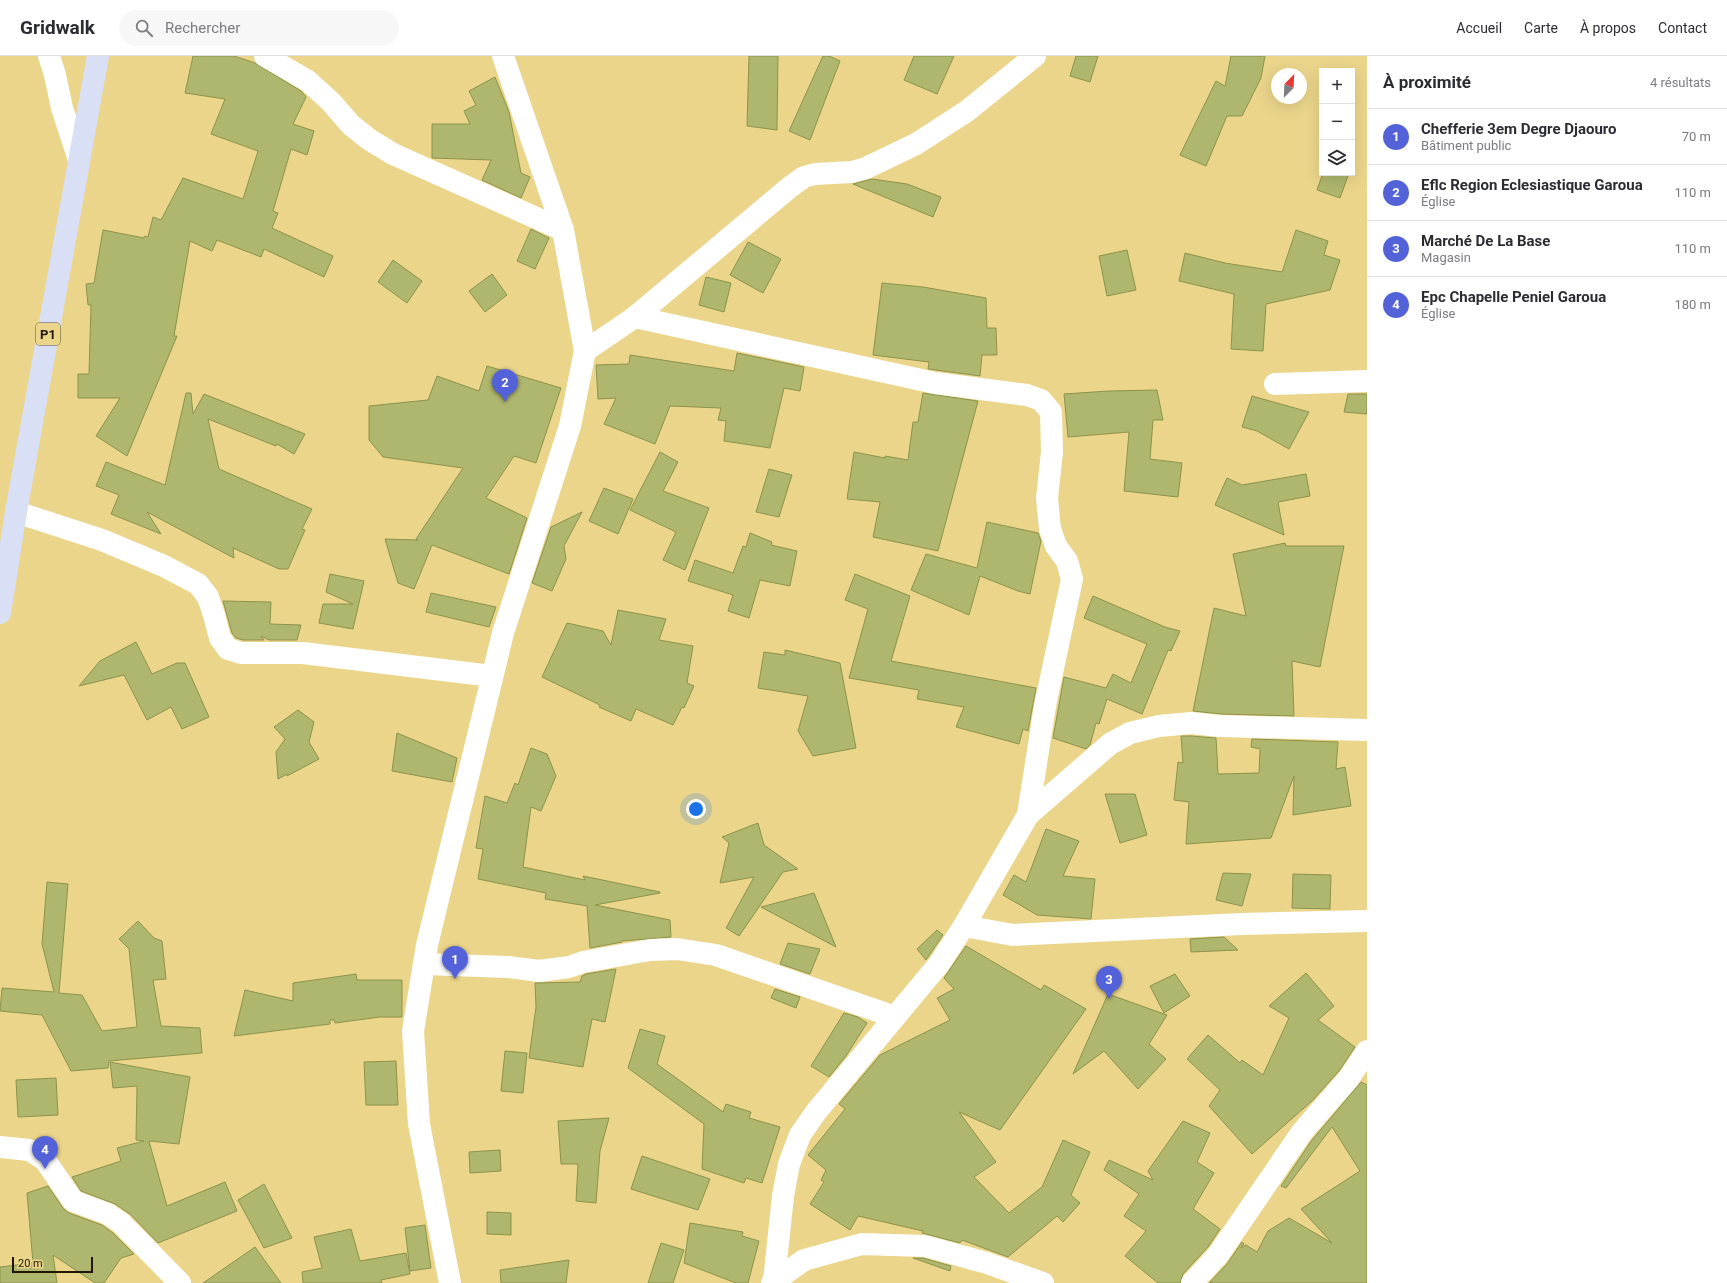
<!DOCTYPE html>
<html lang="fr">
<meta charset="utf-8">
<style>
body{margin:0;font-family:Roboto,sans-serif;background:#f7f7f7;color:#2b2b33}
.controls{position:absolute;right:12px;top:12px;display:grid;overflow:hidden;border-radius:0px;box-shadow:0 4px 16px #0002}
.controls button{width:36px;height:36px;display:grid;place-items:center;padding:0;border:0;border-bottom:1px solid #e1e1e2;background:#fff;color:#2b2b33;font:20px sans-serif}
.compass{position:absolute;left:1271px;top:12px;width:36px;height:36px;border-radius:50%;background:#fff;box-shadow:0 4px 16px #0002;rotate:24deg}
.scale{position:absolute;left:12px;bottom:10px;width:81px;box-sizing:border-box;padding-left:4px;border:2px solid #1f1600;border-top:0;font-size:11px;line-height:14px;white-space:nowrap;color:#1f1600;-webkit-text-stroke:3px #ebd58b;paint-order:stroke}
.you{position:absolute;left:696px;top:753px;width:14px;height:14px;margin:-10px;border:3px solid #fff;border-radius:50%;background:#1a73e8;box-shadow:0 0 0 6px #1a73e833}
.badge{display:grid;place-items:center;width:26px;height:26px;border-radius:50%;background:#5362d8;color:#fff;font-size:13px;font-weight:700}
.pin{position:absolute;translate:-50% -33px;filter:drop-shadow(0 1px 2px #0008)}
.pin::after{content:'';position:absolute;top:21px;width:14px;height:12px;background:inherit;clip-path:polygon(0 0,100% 0,50% 100%)}
.list{margin:0;padding:0;list-style:none}
h2{display:flex;justify-content:space-between;align-items:center;height:52px;margin:0;padding:0 16px;font-size:17px}
h2 small{font-size:13px;font-weight:400;color:#7c7c81}
.list li{display:grid;grid-template-columns:26px 1fr auto;gap:12px;align-items:center;box-sizing:border-box;height:56px;padding:0 16px;border-top:1px solid #e1e1e2}
.list b{display:block;font-size:15px;white-space:nowrap}
.list p{margin:0;font-size:13px;white-space:nowrap;color:#7c7c81}
.list em{font-size:13px;font-style:normal;color:#7c7c81}
.icon{flex:none;width:22px;height:22px;fill:none;stroke:currentColor;stroke-width:2;stroke-linecap:round;stroke-linejoin:round}
.map{position:relative;flex:none;width:1367px;height:1227px;overflow:hidden}
header{display:flex;align-items:center;gap:24px;box-sizing:border-box;height:56px;padding:0 20px;background:#fff;border-bottom:1px solid #e1e1e2}
header strong{font-size:19px}
nav{display:flex;gap:22px;margin-inline-start:auto;font-size:14px}
.search{width:280px;height:36px;background:#f7f7f7;display:flex;align-items:center;gap:10px;box-sizing:border-box;padding:0 14px;border-radius:22px;color:#7c7c81;font-size:15px}
main{display:flex}
aside{flex:1;background:#fff}
.map>svg:first-child{display:block}
.building{fill:#afb66d;stroke:#8c934b}
.lines{fill:none;stroke-linecap:round;stroke-linejoin:round}
.street{stroke:#fff;stroke-width:22}
.primary{stroke:#d9dff5;stroke-width:22}
.labels{text-anchor:middle;stroke-width:3.5;stroke-linejoin:round;paint-order:stroke}
.shield{fill:#ebd58b;stroke:#5c4f2a;stroke-width:1}
.shield-label{font-size:13px;font-weight:bold;fill:#1f1600}
</style>
<header>
<strong>Gridwalk</strong>
<div class="search"><svg class="icon" aria-label="search" viewBox="0 0 24 24"><circle cx="10" cy="10" r="6"/><path d="M15 15l6 6"/></svg>Rechercher</div>
<nav><a>Accueil</a><a>Carte</a><a>À propos</a><a>Contact</a></nav>
</header>
<main>
<div class="map">
<svg width="1367" height="1227" viewBox="0 0 1367 1227">
<rect width="100%" height="100%" fill="#ebd58b"/>
<!-- building -->
<g class="building">
<path d="M 193,0 L 234,0 L 255,7 L 301,35 L 306,41 L 293,68 L 314,75 L 307,99 L 291,93 L 273,155 L 278,157 L 272,172 L 333,200 L 324,221 L 264,193 L 261,201 L 217,184 L 212,195 L 190,185 L 174,280 L 177,280 L 127,400 L 96,380 L 120,342 L 78,342 L 78,318 L 89,318 L 91,249 L 88,249 L 86,228 L 94,227 L 103,174 L 144,182 L 145,180 L 148,181 L 153,161 L 161,164 L 183,122 L 243,143 L 258,95 L 211,78 L 225,43 L 185,37 Z"/>
<path d="M 749,0 L 778,0 L 777,74 L 747,70 Z"/>
<path d="M 823,0 L 829,0 L 840,5 L 810,84 L 789,75 Z"/>
<path d="M 914,0 L 954,0 L 937,38 L 904,24 Z"/>
<path d="M 1076,0 L 1098,0 L 1090,26 L 1070,20 Z"/>
<path d="M 1231,0 L 1265,0 L 1261,22 L 1242,60 L 1227,60 L 1206,110 L 1180,99 L 1216,25 L 1225,30 Z"/>
<path d="M 495,21 L 509,56 L 521,117 L 530,121 L 521,142 L 482,124 L 491,104 L 432,102 L 432,68 L 470,68 L 464,55 L 476,49 L 469,35 Z"/>
<path d="M 1323,117 L 1349,117 L 1340,142 L 1317,134 Z"/>
<path d="M 872,123 L 907,128 L 941,141 L 933,161 L 853,128 Z"/>
<path d="M 531,173 L 549,182 L 535,213 L 517,205 Z"/>
<path d="M 1296,174 L 1328,185 L 1324,199 L 1340,204 L 1330,234 L 1266,248 L 1263,295 L 1231,293 L 1234,238 L 1179,225 L 1185,197 L 1225,207 L 1282,216 Z"/>
<path d="M 748,186 L 781,203 L 763,237 L 730,219 Z"/>
<path d="M 1127,194 L 1136,234 L 1107,240 L 1099,200 Z"/>
<path d="M 393,204 L 422,225 L 407,247 L 378,226 Z"/>
<path d="M 492,218 L 507,239 L 485,256 L 469,235 Z"/>
<path d="M 706,221 L 731,227 L 724,256 L 699,249 Z"/>
<path d="M 882,227 L 923,231 L 986,242 L 987,272 L 996,272 L 997,299 L 982,299 L 980,320 L 928,313 L 929,306 L 873,299 Z"/>
<path d="M 737,297 L 804,311 L 800,335 L 784,332 L 770,392 L 724,385 L 726,365 L 718,364 L 721,352 L 670,350 L 655,388 L 604,368 L 616,342 L 598,343 L 596,309 L 629,308 L 630,299 L 734,315 Z"/>
<path d="M 487,310 L 561,332 L 536,407 L 514,400 L 486,442 L 527,462 L 509,518 L 432,489 L 414,533 L 398,527 L 385,483 L 418,484 L 416,483 L 463,412 L 383,401 L 369,384 L 369,350 L 428,344 L 437,320 L 479,335 Z"/>
<path d="M 1157,334 L 1163,364 L 1153,364 L 1150,403 L 1182,407 L 1178,441 L 1124,435 L 1129,376 L 1068,381 L 1064,338 L 1109,335 Z"/>
<path d="M 186,337 L 191,337 L 193,358 L 204,338 L 305,378 L 294,398 L 277,388 L 276,390 L 208,363 L 219,413 L 312,453 L 302,473 L 305,474 L 288,513 L 279,513 L 233,492 L 234,502 L 147,456 L 161,478 L 111,458 L 119,439 L 96,430 L 106,406 L 165,429 Z"/>
<path d="M 923,337 L 978,345 L 938,495 L 873,481 L 880,446 L 847,443 L 854,396 L 885,402 L 885,400 L 908,404 L 913,366 L 918,366 Z"/>
<path d="M 1348,338 L 1367,338 L 1367,358 L 1344,356 Z"/>
<path d="M 1252,340 L 1309,356 L 1289,393 L 1257,375 L 1242,371 Z"/>
<path d="M 660,396 L 678,406 L 663,435 L 709,452 L 685,514 L 663,504 L 676,476 L 630,454 Z"/>
<path d="M 769,413 L 792,419 L 779,461 L 756,456 Z"/>
<path d="M 1306,418 L 1310,440 L 1278,446 L 1284,479 L 1215,449 L 1227,422 L 1242,429 Z"/>
<path d="M 604,432 L 633,443 L 618,478 L 589,465 Z"/>
<path d="M 582,456 L 564,490 L 566,503 L 552,535 L 532,527 L 551,471 Z"/>
<path d="M 987,466 L 1038,477 L 1041,485 L 1030,538 L 1018,535 L 980,520 L 969,559 L 911,534 L 926,498 L 977,512 Z"/>
<path d="M 750,477 L 772,486 L 771,489 L 797,495 L 790,530 L 760,524 L 749,562 L 728,555 L 733,539 L 688,525 L 695,504 L 733,517 L 743,490 L 746,491 Z"/>
<path d="M 1285,487 L 1286,490 L 1344,490 L 1320,611 L 1292,605 L 1294,660 L 1221,658 L 1193,655 L 1214,552 L 1246,560 L 1233,498 Z"/>
<path d="M 330,518 L 364,525 L 353,573 L 319,567 L 323,548 L 353,548 L 326,536 Z"/>
<path d="M 855,518 L 910,540 L 891,605 L 1036,632 L 1028,675 L 1023,673 L 1019,688 L 956,671 L 964,651 L 917,643 L 919,634 L 849,622 L 868,553 L 845,544 Z"/>
<path d="M 431,537 L 496,551 L 489,571 L 426,556 Z"/>
<path d="M 1093,540 L 1165,571 L 1180,575 L 1171,595 L 1168,594 L 1142,658 L 1107,643 L 1099,668 L 1096,667 L 1090,689 L 1086,693 L 1053,682 L 1064,621 L 1106,632 L 1113,618 L 1131,627 L 1147,588 L 1084,562 Z"/>
<path d="M 223,545 L 271,546 L 270,568 L 301,569 L 297,584 L 269,584 L 261,580 L 264,584 L 243,584 L 236,582 L 232,577 Z"/>
<path d="M 618,554 L 666,563 L 659,584 L 693,590 L 687,627 L 694,630 L 684,652 L 682,651 L 673,669 L 636,653 L 631,665 L 599,651 L 600,649 L 542,621 L 567,567 L 603,575 L 611,589 Z"/>
<path d="M 136,586 L 152,618 L 177,607 L 185,607 L 209,661 L 182,673 L 171,651 L 147,664 L 124,619 L 79,630 L 100,605 Z"/>
<path d="M 785,594 L 840,607 L 856,692 L 813,700 L 798,675 L 808,640 L 758,632 L 764,596 L 785,599 Z"/>
<path d="M 298,654 L 314,666 L 309,686 L 319,703 L 287,720 L 287,718 L 278,723 L 276,696 L 285,683 L 274,671 Z"/>
<path d="M 397,677 L 457,702 L 452,726 L 392,715 Z"/>
<path d="M 1181,680 L 1191,680 L 1216,682 L 1218,718 L 1259,717 L 1260,693 L 1251,691 L 1252,683 L 1338,686 L 1336,713 L 1345,711 L 1351,750 L 1293,759 L 1294,720 L 1271,782 L 1186,788 L 1189,746 L 1174,744 L 1178,706 L 1183,707 Z"/>
<path d="M 531,692 L 547,698 L 556,720 L 541,755 L 531,751 L 523,811 L 585,824 L 583,820 L 660,836 L 660,837 L 595,849 L 670,864 L 671,881 L 622,885 L 622,886 L 590,892 L 587,850 L 545,843 L 546,837 L 478,823 L 483,793 L 476,792 L 485,740 L 507,747 L 515,727 L 518,729 Z"/>
<path d="M 1105,738 L 1135,738 L 1147,779 L 1120,787 Z"/>
<path d="M 758,767 L 764,789 L 798,813 L 783,816 L 739,880 L 726,872 L 754,821 L 720,827 L 729,787 L 722,781 Z"/>
<path d="M 1046,773 L 1079,785 L 1063,820 L 1095,823 L 1091,863 L 1037,859 L 1003,839 L 1014,819 L 1026,826 Z"/>
<path d="M 1223,817 L 1251,818 L 1242,850 L 1216,844 Z"/>
<path d="M 1293,818 L 1331,819 L 1330,853 L 1292,852 Z"/>
<path d="M 47,826 L 68,828 L 59,937 L 82,939 L 102,975 L 137,971 L 129,893 L 119,883 L 138,865 L 154,882 L 162,885 L 166,923 L 153,924 L 161,970 L 200,972 L 202,997 L 109,1005 L 108,1012 L 71,1015 L 42,959 L 0,955 L 2,932 L 54,936 L 42,888 Z"/>
<path d="M 814,837 L 836,891 L 761,851 Z"/>
<path d="M 937,874 L 943,879 L 926,904 L 917,893 Z"/>
<path d="M 1224,881 L 1238,894 L 1191,896 L 1190,883 Z"/>
<path d="M 788,887 L 820,893 L 810,918 L 780,908 Z"/>
<path d="M 966,890 L 1041,934 L 1044,929 L 1086,953 L 1000,1074 L 959,1056 L 996,1106 L 974,1121 L 1009,1157 L 1042,1131 L 1063,1084 L 1090,1096 L 1071,1139 L 1080,1147 L 1063,1166 L 1057,1160 L 1008,1201 L 962,1184 L 960,1187 L 922,1177 L 923,1175 L 858,1160 L 850,1174 L 810,1148 L 824,1126 L 821,1124 L 826,1114 L 808,1099 L 845,1053 L 839,1048 L 880,999 L 950,964 L 937,942 L 954,933 L 944,922 Z"/>
<path d="M 616,913 L 605,966 L 592,963 L 583,1011 L 529,1002 L 536,951 L 535,927 L 580,926 L 582,920 L 586,918 Z"/>
<path d="M 1306,917 L 1334,950 L 1318,964 L 1355,991 L 1339,1015 L 1313,1044 L 1252,1098 L 1209,1050 L 1220,1034 L 1187,1003 L 1208,979 L 1240,1007 L 1242,1004 L 1263,1019 L 1289,962 L 1269,950 Z"/>
<path d="M 356,918 L 357,924 L 402,924 L 402,961 L 380,961 L 335,967 L 334,964 L 330,964 L 330,968 L 234,980 L 245,934 L 293,945 L 293,927 Z"/>
<path d="M 1175,918 L 1190,940 L 1164,957 L 1150,930 Z"/>
<path d="M 775,933 L 800,941 L 796,952 L 771,942 Z"/>
<path d="M 1108,938 L 1167,959 L 1149,988 L 1166,1003 L 1138,1033 L 1104,995 L 1073,1018 Z"/>
<path d="M 844,957 L 858,961 L 867,967 L 846,1000 L 829,1021 L 811,1010 Z"/>
<path d="M 640,973 L 665,980 L 657,1008 L 723,1056 L 726,1048 L 751,1056 L 749,1062 L 780,1071 L 762,1127 L 746,1122 L 744,1127 L 702,1113 L 704,1068 L 628,1012 Z"/>
<path d="M 505,995 L 527,997 L 523,1037 L 501,1035 Z"/>
<path d="M 396,1005 L 398,1049 L 366,1049 L 364,1006 Z"/>
<path d="M 110,1006 L 190,1021 L 179,1088 L 149,1085 L 167,1150 L 225,1126 L 237,1155 L 158,1187 L 130,1158 L 115,1148 L 81,1135 L 72,1121 L 121,1105 L 117,1092 L 144,1085 L 136,1084 L 137,1030 L 113,1032 Z"/>
<path d="M 56,1022 L 58,1059 L 18,1061 L 16,1024 Z"/>
<path d="M 1361,1026 L 1367,1029 L 1367,1227 L 1209,1227 L 1227,1208 L 1242,1186 L 1244,1188 L 1241,1192 L 1246,1189 L 1257,1196 L 1268,1175 L 1289,1162 L 1332,1187 L 1301,1153 L 1360,1115 L 1332,1071 L 1286,1132 L 1281,1130 L 1312,1084 Z"/>
<path d="M 609,1062 L 600,1095 L 596,1147 L 576,1145 L 578,1108 L 561,1108 L 558,1065 Z"/>
<path d="M 1183,1065 L 1210,1077 L 1197,1106 L 1214,1117 L 1193,1153 L 1220,1173 L 1208,1191 L 1183,1218 L 1180,1227 L 1158,1227 L 1125,1200 L 1146,1175 L 1124,1160 L 1139,1138 L 1104,1114 L 1109,1104 L 1153,1124 L 1148,1115 Z"/>
<path d="M 500,1094 L 501,1115 L 470,1117 L 469,1096 Z"/>
<path d="M 642,1100 L 710,1123 L 698,1154 L 631,1133 Z"/>
<path d="M 264,1128 L 292,1182 L 264,1192 L 238,1144 Z"/>
<path d="M 48,1130 L 63,1152 L 69,1157 L 102,1169 L 113,1177 L 134,1198 L 121,1202 L 104,1227 L 95,1227 L 53,1199 L 57,1227 L 0,1227 L 0,1211 L 33,1207 L 27,1137 Z"/>
<path d="M 487,1156 L 511,1157 L 511,1179 L 487,1178 Z"/>
<path d="M 690,1167 L 743,1176 L 742,1180 L 759,1185 L 748,1227 L 736,1227 L 684,1207 Z"/>
<path d="M 425,1169 L 431,1212 L 410,1215 L 405,1172 Z"/>
<path d="M 351,1173 L 360,1205 L 406,1197 L 410,1218 L 381,1224 L 382,1227 L 303,1227 L 302,1216 L 322,1212 L 314,1181 Z"/>
<path d="M 661,1187 L 684,1194 L 673,1227 L 648,1227 Z"/>
<path d="M 255,1191 L 281,1227 L 203,1227 Z"/>
<path d="M 913,1202 L 923,1202 L 951,1210 L 950,1215 Z"/>
<path d="M 569,1204 L 566,1227 L 501,1227 L 500,1214 Z"/>
</g>
<g class="lines">
<!-- street -->
<g class="street">
<path d="M 49,0 L 55,19 L 62,52 L 79,104"/>
<path d="M 265,0 L 308,25 L 331,46 L 351,69 L 370,84 L 393,98 L 563,174"/>
<path d="M 635,261 L 935,327 L 1027,339 L 1041,344 L 1051,356 L 1052,396 L 1047,442 L 1050,473 L 1056,490 L 1067,505 L 1072,523 L 1045,650 L 1028,759"/>
<path d="M 585,295 L 635,261 L 790,131 L 804,121 L 815,118 L 852,116 L 866,112 L 916,88 L 967,55 L 1035,0"/>
<path d="M 1275,328 L 1367,325"/>
<path d="M 16,456 L 102,484 L 164,510 L 198,528 L 208,541 L 214,559 L 220,582 L 228,593 L 241,597 L 303,597 L 492,620"/>
<path d="M 964,870 L 1013,879 L 1242,868 L 1367,865"/>
<path d="M 424,908 L 508,911 L 539,915 L 569,911 L 583,906 L 650,894 L 677,893 L 716,899 L 895,961"/>
<path d="M 0,1091 L 29,1094 L 45,1104 L 73,1145 L 108,1158 L 121,1167 L 180,1227"/>
<path d="M 774,1225 L 783,1140 L 789,1108 L 800,1079 L 816,1056 L 939,908 L 964,870 L 1028,759 L 1110,688 L 1130,677 L 1159,670 L 1191,667 L 1220,670 L 1367,674"/>
<path d="M 450,1227 L 419,1068 L 413,975 L 427,889 L 503,577 L 570,370 L 585,295 L 563,174 L 503,0"/>
<path d="M 772,1227 L 804,1204 L 862,1188 L 925,1190 L 987,1207 L 1043,1227"/>
<path d="M 1192,1227 L 1218,1199 L 1302,1076 L 1349,1022 L 1367,995"/>
</g>
<!-- primary -->
<path class="primary" d="M 0,557 L 16,456 L 98,0"/>
</g>
<g class="labels">
<!-- shield labels -->
<rect class="shield" x="36" y="267" width="24" height="22" rx="3"/>
<g class="shield-label">
<text x="48" y="283">P1</text>
</g>
</g>
</svg>
<div class="controls">
<button>+</button>
<button>−</button>
<button><svg class="icon" aria-label="layers" viewBox="0 0 24 24"><path d="M12 4l9 5-9 5-9-5zM3 14l9 5 9-5"/></svg></button>
</div>
<svg class="compass" viewBox="-18 -18 36 36"><path d="M0-13l5 13h-10z" fill="#e53935"/><path d="M0 13l5-13h-10z" fill="#7c7c81"/></svg>
<div class="scale">20 m</div>
<div class="you"></div>
<div class="pin badge" style="left:455px;top:923px">1</div>
<div class="pin badge" style="left:505px;top:346px">2</div>
<div class="pin badge" style="left:1109px;top:943px">3</div>
<div class="pin badge" style="left:45px;top:1113px">4</div>
</div>
<aside>
<h2>À proximité<small>4 résultats</small></h2>
<ul class="list">
<li><span class="badge">1</span><div><b>Chefferie 3em Degre Djaouro</b><p>Bâtiment public</p></div><em>70 m</em></li>
<li><span class="badge">2</span><div><b>Eflc Region Eclesiastique Garoua</b><p>Église</p></div><em>110 m</em></li>
<li><span class="badge">3</span><div><b>Marché De La Base</b><p>Magasin</p></div><em>110 m</em></li>
<li><span class="badge">4</span><div><b>Epc Chapelle Peniel Garoua</b><p>Église</p></div><em>180 m</em></li>
</ul>
</aside>
</main>
